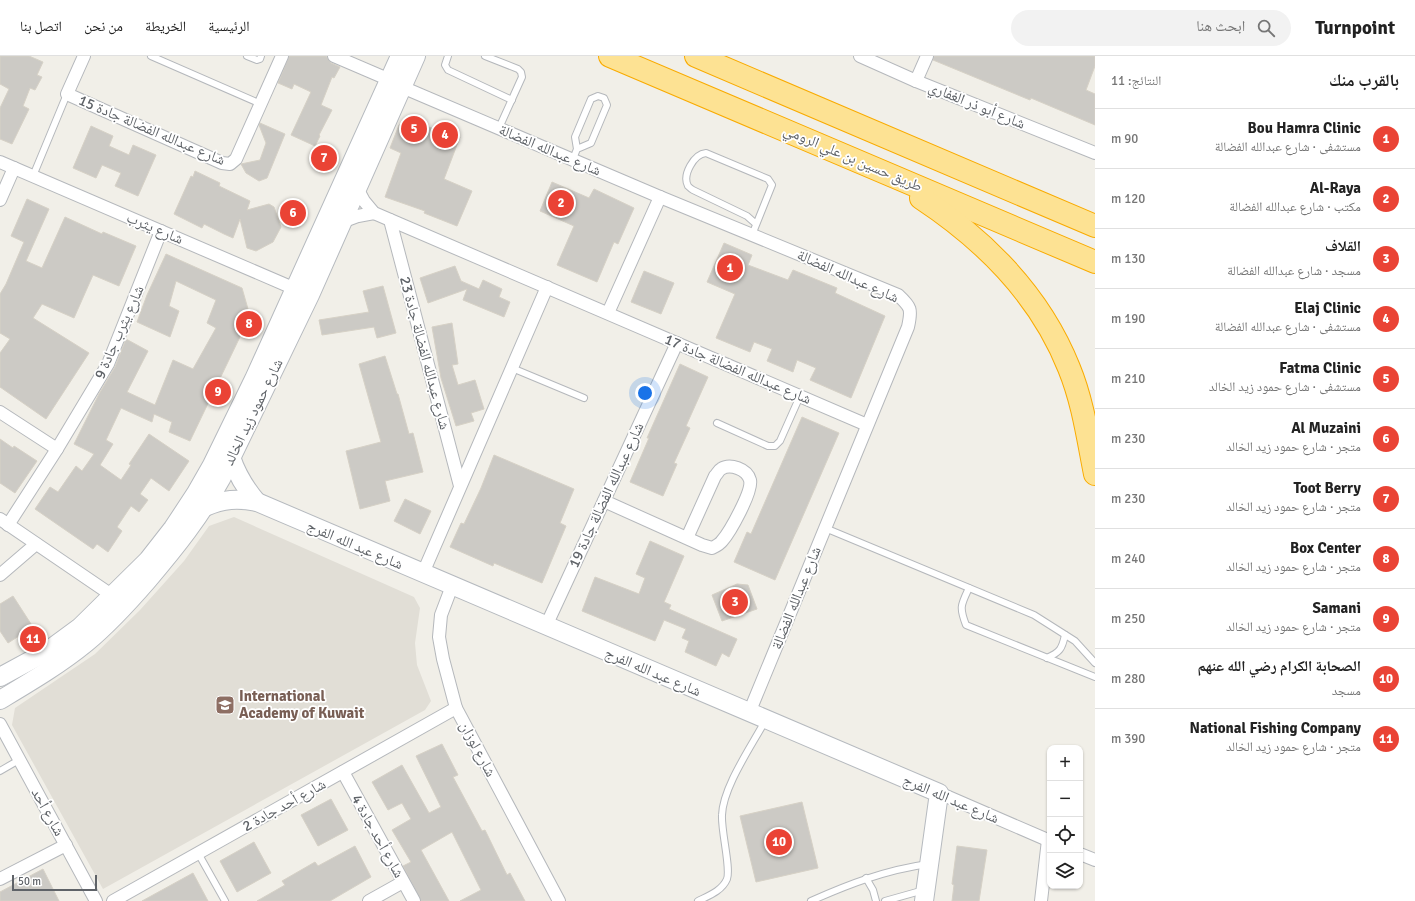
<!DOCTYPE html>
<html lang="ar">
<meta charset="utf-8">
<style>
body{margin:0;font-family:Signika,"Noto Naskh Arabic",sans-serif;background:#f2f2f2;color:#222;direction:rtl}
.controls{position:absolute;right:12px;bottom:12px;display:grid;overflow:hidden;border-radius:8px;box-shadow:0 1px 3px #0004}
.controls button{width:36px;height:36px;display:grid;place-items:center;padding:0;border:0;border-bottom:1px solid #e0e0e0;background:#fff;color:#222;font:20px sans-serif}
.scale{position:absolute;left:12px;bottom:10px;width:85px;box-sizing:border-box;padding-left:4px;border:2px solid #5f6368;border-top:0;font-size:11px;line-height:14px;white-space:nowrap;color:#5f6368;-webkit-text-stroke:3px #fff;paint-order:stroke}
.you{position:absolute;left:645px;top:337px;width:14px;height:14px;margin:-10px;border:3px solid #fff;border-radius:50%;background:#1a73e8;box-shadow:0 0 0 6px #1a73e833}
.badge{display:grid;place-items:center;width:26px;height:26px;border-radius:50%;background:#ea4335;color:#fff;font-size:13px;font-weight:700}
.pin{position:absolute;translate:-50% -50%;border:2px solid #fff;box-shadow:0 1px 4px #0006}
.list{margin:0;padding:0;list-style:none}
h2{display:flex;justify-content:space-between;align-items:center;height:52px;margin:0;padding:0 16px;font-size:17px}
h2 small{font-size:13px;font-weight:400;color:#767676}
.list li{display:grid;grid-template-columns:26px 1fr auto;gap:12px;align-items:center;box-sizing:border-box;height:60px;padding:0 16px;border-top:1px solid #e0e0e0}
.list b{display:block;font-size:15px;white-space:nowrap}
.list p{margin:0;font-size:13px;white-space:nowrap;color:#767676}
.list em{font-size:13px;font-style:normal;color:#767676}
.icon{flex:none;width:22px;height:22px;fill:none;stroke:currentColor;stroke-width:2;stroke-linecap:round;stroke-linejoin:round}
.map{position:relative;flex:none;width:1095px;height:845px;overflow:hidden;direction:ltr}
header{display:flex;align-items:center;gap:24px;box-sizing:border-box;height:56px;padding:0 20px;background:#fff;border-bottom:1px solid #e0e0e0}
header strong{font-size:19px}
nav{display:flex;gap:22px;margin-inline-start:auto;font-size:14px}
.search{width:280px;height:36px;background:#f2f2f2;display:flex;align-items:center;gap:10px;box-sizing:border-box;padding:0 14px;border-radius:22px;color:#767676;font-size:15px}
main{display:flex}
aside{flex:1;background:#fff}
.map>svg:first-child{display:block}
.education{fill:#e1ded6}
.building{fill:#cccac5;stroke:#d6d1c6}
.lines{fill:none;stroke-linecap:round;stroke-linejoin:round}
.lane-casing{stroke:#b5b8bc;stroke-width:8}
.street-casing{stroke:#b5b8bc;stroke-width:14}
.secondary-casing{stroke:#b6babf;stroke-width:20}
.highway-casing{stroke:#f9ab00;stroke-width:24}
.lane{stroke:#fff;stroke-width:6}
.street{stroke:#fff;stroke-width:12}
.secondary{stroke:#fff;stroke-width:18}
.highway{stroke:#fde293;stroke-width:22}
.labels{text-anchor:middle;stroke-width:3.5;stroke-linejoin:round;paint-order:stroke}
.street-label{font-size:15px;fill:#5f6368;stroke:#fff}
.education-label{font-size:15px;font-weight:bold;fill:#785e54;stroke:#fff;text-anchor:start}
</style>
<header>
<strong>Turnpoint</strong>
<div class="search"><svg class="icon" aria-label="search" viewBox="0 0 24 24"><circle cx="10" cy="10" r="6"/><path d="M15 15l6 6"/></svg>ابحث هنا</div>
<nav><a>الرئيسية</a><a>الخريطة</a><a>من نحن</a><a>اتصل بنا</a></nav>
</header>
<main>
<aside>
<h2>بالقرب منك<small>النتائج: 11</small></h2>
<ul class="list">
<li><span class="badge">1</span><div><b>Bou Hamra Clinic</b><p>مستشفى · شارع عبدالله الفضالة</p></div><em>90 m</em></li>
<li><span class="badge">2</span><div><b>Al-Raya</b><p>مكتب · شارع عبدالله الفضالة</p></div><em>120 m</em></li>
<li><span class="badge">3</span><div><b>القلاف</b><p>مسجد · شارع عبدالله الفضالة</p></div><em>130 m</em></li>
<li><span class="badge">4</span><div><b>Elaj Clinic</b><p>مستشفى · شارع عبدالله الفضالة</p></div><em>190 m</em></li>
<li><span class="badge">5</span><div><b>Fatma Clinic</b><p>مستشفى · شارع حمود زيد الخالد</p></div><em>210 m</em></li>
<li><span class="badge">6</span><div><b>Al Muzaini</b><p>متجر · شارع حمود زيد الخالد</p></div><em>230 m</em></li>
<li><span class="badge">7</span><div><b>Toot Berry</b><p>متجر · شارع حمود زيد الخالد</p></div><em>230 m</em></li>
<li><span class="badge">8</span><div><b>Box Center</b><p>متجر · شارع حمود زيد الخالد</p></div><em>240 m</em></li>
<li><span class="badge">9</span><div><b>Samani</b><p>متجر · شارع حمود زيد الخالد</p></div><em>250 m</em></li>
<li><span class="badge">10</span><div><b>الصحابة الكرام رضي الله عنهم</b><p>مسجد</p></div><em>280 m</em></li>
<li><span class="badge">11</span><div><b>National Fishing Company</b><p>متجر · شارع حمود زيد الخالد</p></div><em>390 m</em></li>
</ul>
</aside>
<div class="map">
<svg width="1095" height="845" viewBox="0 0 1095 845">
<rect width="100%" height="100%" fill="#f1efe8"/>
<!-- education -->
<path class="education" d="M 234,461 L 414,541 L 420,552 L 415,587 L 417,609 L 431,645 L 425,654 L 103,833 L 12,669 L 15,652 L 95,598 L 140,554 L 184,505 L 209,470 Z"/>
<!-- building -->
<g class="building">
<path d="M 0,0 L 29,0 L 43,6 L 37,19 L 42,21 L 35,34 L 30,32 L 23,50 L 29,53 L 12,88 L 0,83 L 0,52 L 9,33 L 0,28 Z"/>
<path d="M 289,0 L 326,0 L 331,7 L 340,11 L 334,22 L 332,21 L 321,49 L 332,54 L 319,79 L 320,80 L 315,90 L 291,79 L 311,36 L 294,28 L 292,33 L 278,27 Z"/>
<path d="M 934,0 L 1095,0 L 1095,10 L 1086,34 L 1095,38 L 1095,69 L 1031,42 L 1030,44 L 933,4 Z"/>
<path d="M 413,65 L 434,73 L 435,71 L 460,81 L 444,123 L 472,135 L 457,170 L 424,157 L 425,155 L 385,141 L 401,97 L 390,92 L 399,69 Z"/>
<path d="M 260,67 L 285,78 L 267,122 L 259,125 L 246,117 L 241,108 L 260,104 L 266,87 L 259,69 Z"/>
<path d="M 91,70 L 113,80 L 109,90 L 129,99 L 133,89 L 156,99 L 138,140 L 115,130 L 121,117 L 102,109 L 96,122 L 73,112 Z"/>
<path d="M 195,115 L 220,127 L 219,130 L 250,145 L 247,154 L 269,148 L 274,151 L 281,171 L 273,186 L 256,195 L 247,192 L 240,163 L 233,182 L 224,178 L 204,168 L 202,172 L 174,158 L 191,120 L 193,121 Z"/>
<path d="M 552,126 L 589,142 L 594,133 L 634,152 L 618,188 L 614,186 L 597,226 L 557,209 L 574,170 L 540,155 Z"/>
<path d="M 27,143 L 49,153 L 26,205 L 42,212 L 65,161 L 102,178 L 103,176 L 136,190 L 119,230 L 93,219 L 74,262 L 42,248 L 33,262 L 89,297 L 46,363 L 0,331 L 0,297 L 10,283 L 0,277 L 0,238 L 6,228 L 24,186 L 11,180 Z"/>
<path d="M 724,187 L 752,199 L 748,209 L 788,224 L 793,214 L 837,232 L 835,237 L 885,260 L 851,342 L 810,324 L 816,312 L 797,304 L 793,316 L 767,305 L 772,293 L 754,286 L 750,296 L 716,282 L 735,238 L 707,226 Z"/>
<path d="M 166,198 L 242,232 L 250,260 L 190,385 L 169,376 L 172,366 L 154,358 L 152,366 L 121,352 L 106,384 L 113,388 L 100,409 L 121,424 L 131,409 L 129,408 L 149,378 L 189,405 L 169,435 L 151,422 L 140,438 L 148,444 L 139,456 L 131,450 L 117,471 L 122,475 L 108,496 L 97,488 L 93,493 L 35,453 L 50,431 L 58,436 L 76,410 L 82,415 L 94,398 L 74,388 L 99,338 L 115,311 L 126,283 L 148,295 L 127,336 L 155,349 L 173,304 L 193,313 L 216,272 L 207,267 L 216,244 L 176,225 L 169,250 L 179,255 L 170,281 L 137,266 L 147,239 Z"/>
<path d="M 455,210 L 461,225 L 479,233 L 483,224 L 502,233 L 499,241 L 510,246 L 504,261 L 463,244 L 467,233 L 428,247 L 420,222 Z"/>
<path d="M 644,215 L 674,227 L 661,258 L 631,246 Z"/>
<path d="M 383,230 L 396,277 L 377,282 L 374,271 L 322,279 L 319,264 L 369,256 L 363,235 Z"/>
<path d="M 452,267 L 458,308 L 452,309 L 458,329 L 475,324 L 484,353 L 471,357 L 474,365 L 456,370 L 441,322 L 432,271 Z"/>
<path d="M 385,300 L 397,338 L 398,338 L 409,378 L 413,377 L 423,416 L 385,425 L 390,445 L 360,453 L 346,395 L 381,386 L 359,308 Z"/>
<path d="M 680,308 L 708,321 L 686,370 L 690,372 L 674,407 L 677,408 L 663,440 L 630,426 L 649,382 L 647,382 Z"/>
<path d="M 802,361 L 839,377 L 775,524 L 734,506 L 747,476 L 751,478 Z"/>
<path d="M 0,383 L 13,392 L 14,390 L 37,405 L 15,437 L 0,427 Z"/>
<path d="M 494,399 L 574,433 L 560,467 L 566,470 L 542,527 L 494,507 L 493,510 L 450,491 L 461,467 L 464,468 L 481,432 Z"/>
<path d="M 405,443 L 431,455 L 420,478 L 394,465 Z"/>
<path d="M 650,485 L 684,500 L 664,546 L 671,549 L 669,553 L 737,583 L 729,601 L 722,597 L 716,610 L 685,596 L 689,585 L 682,582 L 686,573 L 664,564 L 655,585 L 582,555 L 595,521 L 639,538 L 645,522 L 636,518 Z"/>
<path d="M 737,528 L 748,529 L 757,553 L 722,565 L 712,539 Z"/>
<path d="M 13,540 L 33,571 L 8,587 L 0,575 L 0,548 Z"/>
<path d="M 442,688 L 458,719 L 453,721 L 482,775 L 485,774 L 507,819 L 510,817 L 525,845 L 460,845 L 481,834 L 452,776 L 421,794 L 449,845 L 421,845 L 403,810 L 411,806 L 392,774 L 411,763 L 402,747 L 388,754 L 372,726 L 402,709 L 429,757 L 441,751 L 416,700 Z"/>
<path d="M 331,743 L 348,774 L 318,790 L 301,759 Z"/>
<path d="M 802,746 L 818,812 L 756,826 L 740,760 Z"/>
<path d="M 254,786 L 271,817 L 237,836 L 220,805 Z"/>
<path d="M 355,790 L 371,821 L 330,845 L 257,845 L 285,829 L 282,825 L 315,806 L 318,810 Z"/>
<path d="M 957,790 L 987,794 L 979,845 L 952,845 L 954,829 L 952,828 Z"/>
<path d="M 43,813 L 59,845 L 0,845 L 0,836 Z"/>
<path d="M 193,817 L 208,845 L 142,845 Z"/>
</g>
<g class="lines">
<!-- lane casing -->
<g class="lane-casing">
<g id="lane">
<path d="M 151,0 L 261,48"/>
<path d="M 247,0 L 257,4 L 260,3 L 261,0"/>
<path d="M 448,0 L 445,9 L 448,14 L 512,44"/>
<path d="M 485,0 L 518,13 L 521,16 L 522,21 L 499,72"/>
<path d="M 573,103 L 577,93 L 575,81 L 591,43 L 598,40 L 604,42 L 607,49 L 591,87 L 577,93"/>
<path d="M 33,120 L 67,38"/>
<path d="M 752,179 L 772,129 L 768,123 L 706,97 C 694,98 682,119 688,130 C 689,131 691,133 693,134 L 747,160 L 756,168"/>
<path d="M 512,312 L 584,342"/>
<path d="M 717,367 L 768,390 L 775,390 L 780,385 L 800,340"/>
<path d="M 825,472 L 1034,559 L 1075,585 L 1095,607"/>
<path d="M 969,532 C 961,549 959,551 966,569 L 1095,621"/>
<path d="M 1047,602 C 1060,596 1062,593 1065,579"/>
<path d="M 0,715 L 19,704"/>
<path d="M 198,797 L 225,845"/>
<path d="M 866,822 L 873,834 L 876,845"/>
<path d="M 698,845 C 708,840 722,835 727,823 C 731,812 721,775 722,759 C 723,731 751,691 765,665"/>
<path d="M 811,845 C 849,828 886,814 928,808"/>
<path d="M 885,845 L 924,834"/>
</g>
</g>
<!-- street casing -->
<g class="street-casing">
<g id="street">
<path d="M 84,0 L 67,38 L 222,107 L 230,108 L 236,103 L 282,0"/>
<path d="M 334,0 L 390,24"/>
<path d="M 860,0 L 916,25 L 1095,97"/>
<path d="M 916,25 L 927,0"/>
<path d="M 402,31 L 660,141 L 898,239 C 911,251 912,253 908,271 L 749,657"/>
<path d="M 0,106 L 300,235"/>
<path d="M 357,132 L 364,145 L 374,157 L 867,369"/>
<path d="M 0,144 L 14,112"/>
<path d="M 390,164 L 460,430"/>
<path d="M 342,166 L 358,160 L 374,157"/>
<path d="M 608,257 L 660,141"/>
<path d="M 0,356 L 57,393"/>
<path d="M 604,445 L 702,489 L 712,492 C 716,490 720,488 722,485 C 730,476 753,435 750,424 C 747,413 730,407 721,413 C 719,414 717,418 715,420 L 687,482"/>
<path d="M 0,463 L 113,540"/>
<path d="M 8,469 L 57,393 L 108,308 L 161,175"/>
<path d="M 423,517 L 547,231"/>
<path d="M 0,519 L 36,488"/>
<path d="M 452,530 L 441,559 L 439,581 L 443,603 L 456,652 L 559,845"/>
<path d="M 546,570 L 677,287"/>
<path d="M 0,668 L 96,845"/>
<path d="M 343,716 L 414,845"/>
<path d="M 939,737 L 1050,785"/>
<path d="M 1080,798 L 1095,804"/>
<path d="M 0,823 L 66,789"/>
<path d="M 113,845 L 456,652"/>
<path d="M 369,845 L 403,826"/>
<path d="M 1041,845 L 1048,784"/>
</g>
</g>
<!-- secondary casing -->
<g class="secondary-casing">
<g id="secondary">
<path d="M 231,401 C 237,419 245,432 257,446"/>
<path d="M 205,451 C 223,443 238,442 257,446 L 939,737 L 924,845"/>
<path d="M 0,621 L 46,596 L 80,571 L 148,504 L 173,472 L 196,437 L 212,409 L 254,323 L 400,0"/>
<path d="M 0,644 C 30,626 59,609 86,587 C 109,568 129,546 148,524 C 176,491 200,461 221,423 L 310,239 L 416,0"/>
</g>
</g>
<!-- highway casing -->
<g class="highway-casing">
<g id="highway">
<path d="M 610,0 L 1095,206"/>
<path d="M 696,0 L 1095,170"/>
<path d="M 921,142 C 986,185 1040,239 1069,312 C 1083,346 1088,383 1095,418"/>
</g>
</g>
<!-- lane -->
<use href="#lane" class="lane"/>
<!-- street -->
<use href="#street" class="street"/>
<!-- secondary -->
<use href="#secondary" class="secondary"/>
<!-- highway -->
<use href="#highway" class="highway"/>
</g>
<!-- icons -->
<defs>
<g id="school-square" transform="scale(1)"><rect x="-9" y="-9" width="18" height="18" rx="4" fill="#8d6e63" stroke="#fff"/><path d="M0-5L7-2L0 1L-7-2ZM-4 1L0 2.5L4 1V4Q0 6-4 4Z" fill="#fff"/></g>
</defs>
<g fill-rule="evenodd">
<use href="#school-square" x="225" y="649"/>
</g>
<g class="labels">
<!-- street labels -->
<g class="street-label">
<text transform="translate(977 49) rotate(22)" y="5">شارع أبو ذر الغفاري</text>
<text transform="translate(152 74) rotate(23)" y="5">شارع عبدالله الفضالة جادة 15</text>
<text transform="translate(550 94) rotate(23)" y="5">شارع عبدالله الفضالة</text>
<text transform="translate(853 102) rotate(23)" y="5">طريق حسين بن علي الرومي</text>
<text transform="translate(155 172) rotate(23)" y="5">شارع يثرب</text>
<text transform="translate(848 220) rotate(24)" y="5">شارع عبدالله الفضالة</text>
<text transform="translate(119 276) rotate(-66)" y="5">شارع يثرب جادة 9</text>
<text transform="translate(425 297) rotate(75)" y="5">شارع عبدالله الفضالة جادة 23</text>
<text transform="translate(738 313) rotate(23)" y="5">شارع عبدالله الفضالة جادة 17</text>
<text transform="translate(253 356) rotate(-64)" y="5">شارع حمود زيد الخالد</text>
<text transform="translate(606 439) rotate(-65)" y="5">شارع عبدالله الفضالة جادة 19</text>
<text transform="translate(355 489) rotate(23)" y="5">شارع عبد الله الفرج</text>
<text transform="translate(796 542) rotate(-68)" y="5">شارع عبدالله الفضالة</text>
<text transform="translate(653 616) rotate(23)" y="5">شارع عبد الله الفرج</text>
<text transform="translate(478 693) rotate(62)" y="5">شارع لوزان</text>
<text transform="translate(951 743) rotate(23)" y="5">شارع عبد الله الفرج</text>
<text transform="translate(284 749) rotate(-29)" y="5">شارع أحد جادة 2</text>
<text transform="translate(48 756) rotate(61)" y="5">شارع أحد</text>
<text transform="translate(378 780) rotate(61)" y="5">شارع أحد جادة 4</text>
</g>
<!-- education labels -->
<g class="education-label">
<text x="239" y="645">International<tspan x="239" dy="17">Academy of Kuwait</tspan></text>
</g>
</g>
</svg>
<div class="controls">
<button>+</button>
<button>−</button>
<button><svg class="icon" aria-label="locate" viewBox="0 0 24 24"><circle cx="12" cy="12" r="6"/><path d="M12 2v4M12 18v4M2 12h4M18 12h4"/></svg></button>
<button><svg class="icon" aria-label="layers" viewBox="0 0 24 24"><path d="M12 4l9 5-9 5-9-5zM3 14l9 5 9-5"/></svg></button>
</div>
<div class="scale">50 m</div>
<div class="you"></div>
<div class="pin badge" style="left:730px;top:212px">1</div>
<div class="pin badge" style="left:561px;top:147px">2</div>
<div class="pin badge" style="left:735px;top:546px">3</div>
<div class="pin badge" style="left:445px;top:79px">4</div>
<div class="pin badge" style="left:414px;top:73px">5</div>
<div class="pin badge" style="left:293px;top:157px">6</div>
<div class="pin badge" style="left:324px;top:102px">7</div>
<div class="pin badge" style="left:249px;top:268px">8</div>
<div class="pin badge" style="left:218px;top:336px">9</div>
<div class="pin badge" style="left:779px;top:786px">10</div>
<div class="pin badge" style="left:33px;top:583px">11</div>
</div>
</main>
